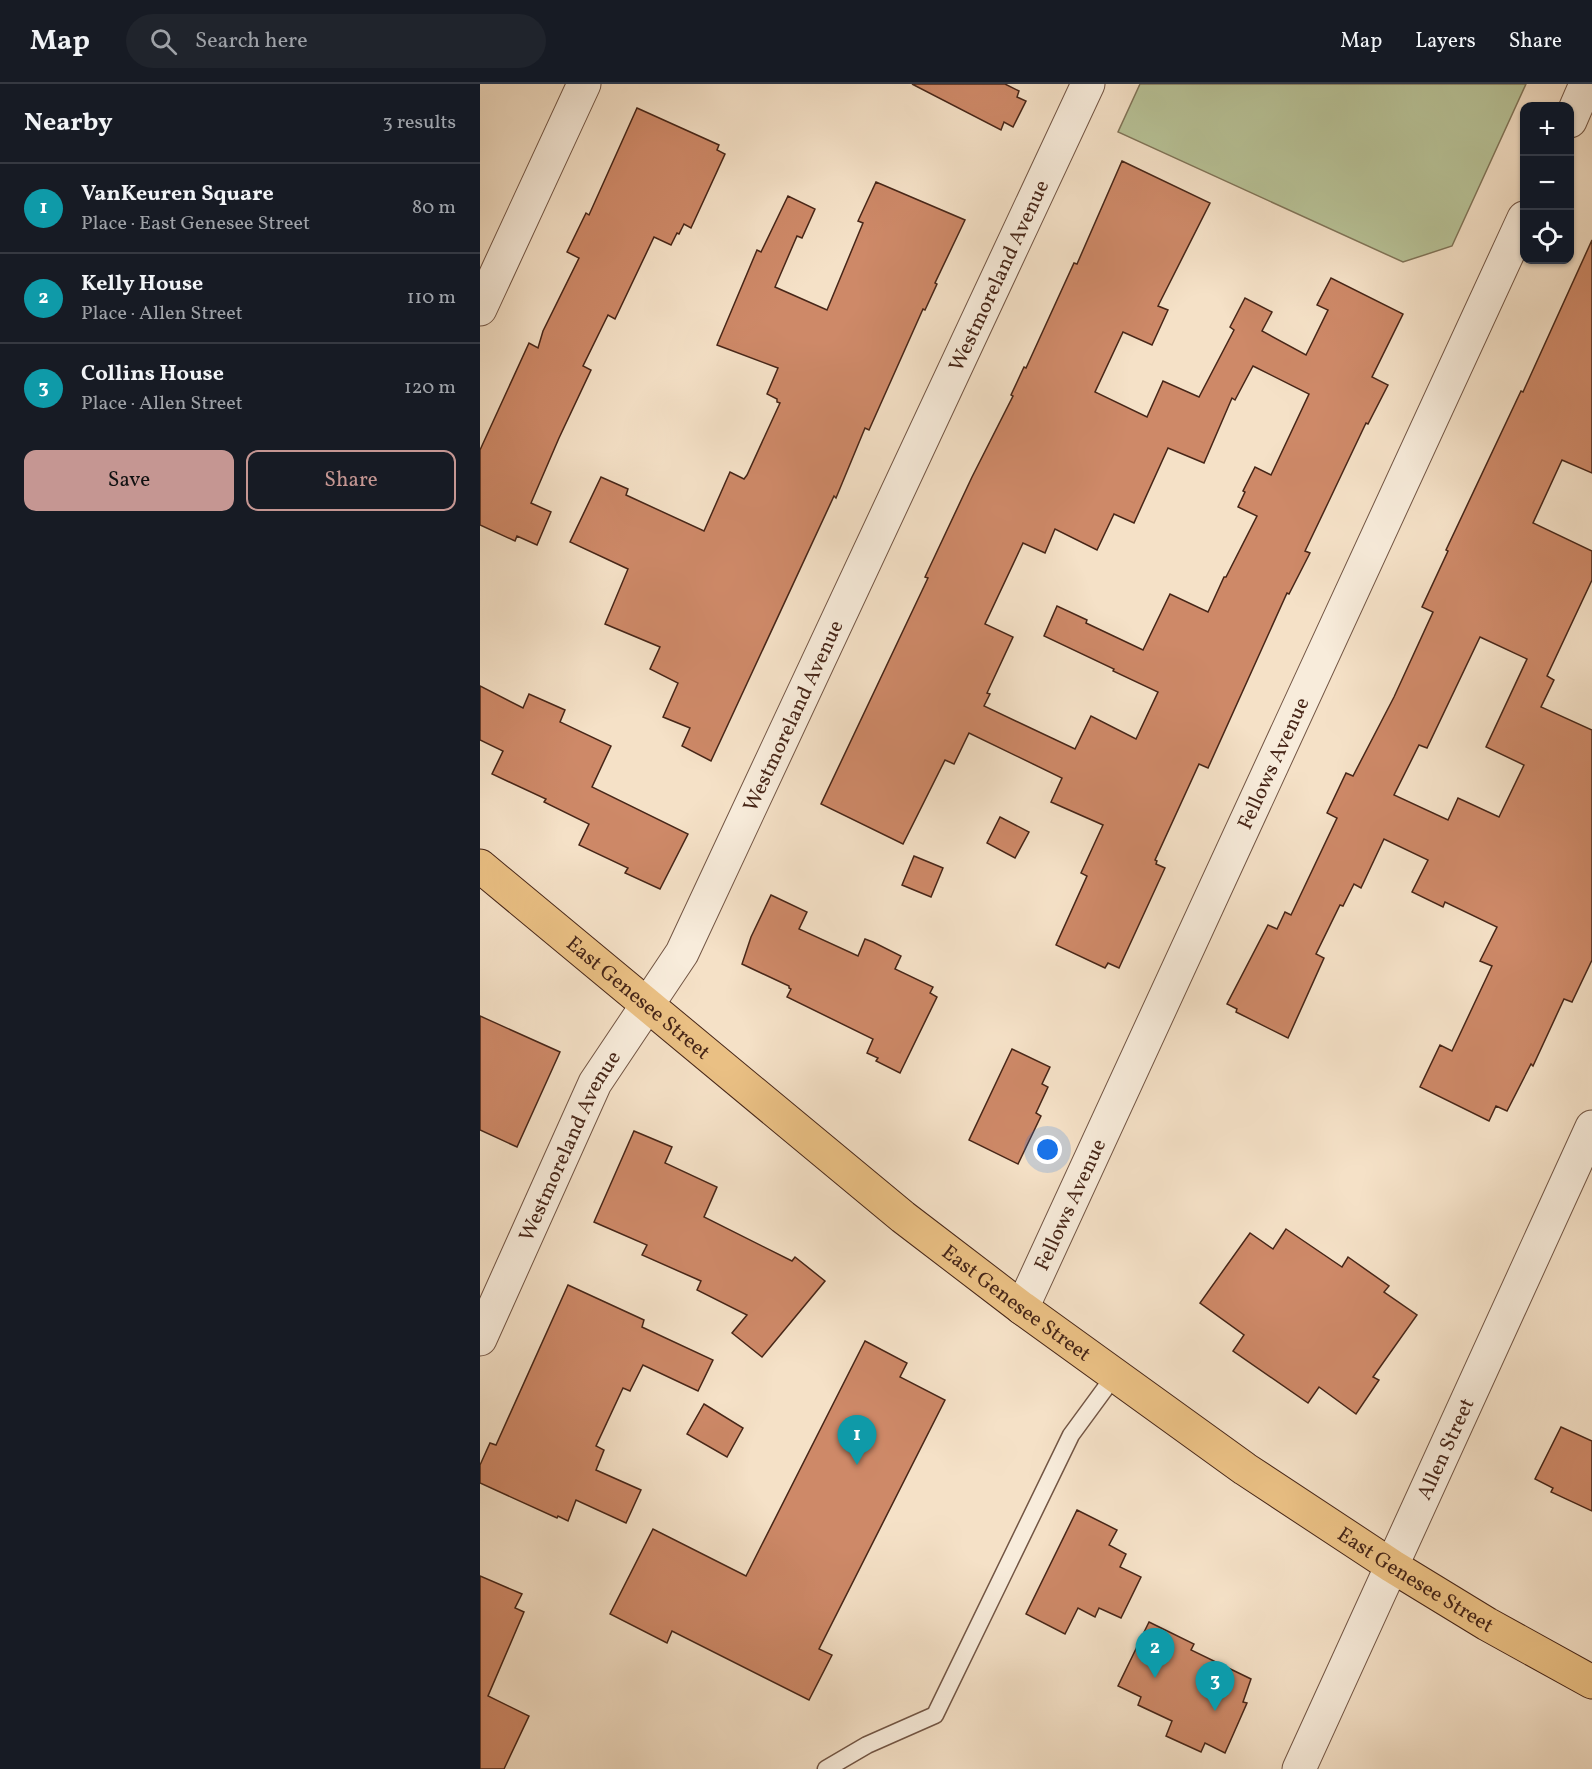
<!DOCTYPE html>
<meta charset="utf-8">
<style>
body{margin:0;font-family:Vollkorn,serif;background:#20242c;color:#f1f3f6}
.controls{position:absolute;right:18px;top:18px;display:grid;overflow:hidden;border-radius:12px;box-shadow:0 2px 4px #0004}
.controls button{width:54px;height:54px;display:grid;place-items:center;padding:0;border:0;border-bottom:2px solid #363941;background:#171b24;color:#f1f3f6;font:30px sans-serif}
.you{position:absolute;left:568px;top:1066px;width:21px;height:21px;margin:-15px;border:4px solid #fff;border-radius:50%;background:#1a73e8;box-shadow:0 0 0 9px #1a73e833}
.badge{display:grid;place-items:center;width:39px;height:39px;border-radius:50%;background:#c59692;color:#fff;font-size:20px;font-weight:700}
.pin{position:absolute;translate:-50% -50px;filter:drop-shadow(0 2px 3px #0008)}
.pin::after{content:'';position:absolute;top:32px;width:21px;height:18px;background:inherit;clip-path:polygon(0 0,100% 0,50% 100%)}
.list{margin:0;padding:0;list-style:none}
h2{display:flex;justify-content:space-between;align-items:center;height:78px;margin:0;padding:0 24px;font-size:26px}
h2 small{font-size:20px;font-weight:400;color:#9ea1a6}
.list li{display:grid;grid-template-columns:39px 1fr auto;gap:18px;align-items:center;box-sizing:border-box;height:90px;padding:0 24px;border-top:2px solid #363941}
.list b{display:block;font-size:22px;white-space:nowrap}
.list p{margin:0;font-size:20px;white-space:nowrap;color:#9ea1a6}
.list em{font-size:20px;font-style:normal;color:#9ea1a6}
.actions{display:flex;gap:12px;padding:18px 24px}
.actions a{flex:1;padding:14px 0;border:2px solid #c59692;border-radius:12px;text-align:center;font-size:21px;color:#c59692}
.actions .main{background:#c59692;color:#111}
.icon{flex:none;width:33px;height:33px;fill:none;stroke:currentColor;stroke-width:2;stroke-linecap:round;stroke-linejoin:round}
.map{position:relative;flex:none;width:1112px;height:1685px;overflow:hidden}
header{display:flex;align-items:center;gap:36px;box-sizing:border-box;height:84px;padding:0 30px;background:#171b24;border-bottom:2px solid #363941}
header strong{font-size:28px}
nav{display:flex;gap:33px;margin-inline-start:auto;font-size:21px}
.search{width:420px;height:54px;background:#20242c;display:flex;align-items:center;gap:15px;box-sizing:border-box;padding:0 21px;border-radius:33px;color:#9ea1a6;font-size:22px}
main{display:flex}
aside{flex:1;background:#171b24}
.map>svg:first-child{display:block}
.green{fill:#b8c398;stroke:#807458;stroke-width:1.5}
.building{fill:#ce8968;stroke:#472618;stroke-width:1.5;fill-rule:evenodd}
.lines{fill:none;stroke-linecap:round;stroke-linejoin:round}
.lane-casing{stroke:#725544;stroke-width:19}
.street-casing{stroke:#725544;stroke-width:35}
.primary-casing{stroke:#472618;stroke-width:35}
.lane{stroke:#f8ecdb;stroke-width:16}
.street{stroke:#f8ecdb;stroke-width:33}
.primary{stroke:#eac084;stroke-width:33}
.labels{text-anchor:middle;stroke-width:4.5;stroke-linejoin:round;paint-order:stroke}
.street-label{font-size:21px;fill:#472618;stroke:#f8ecdb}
</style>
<header>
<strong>Map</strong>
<div class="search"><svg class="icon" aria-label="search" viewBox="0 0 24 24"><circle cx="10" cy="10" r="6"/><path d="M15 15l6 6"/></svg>Search here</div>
<nav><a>Map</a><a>Layers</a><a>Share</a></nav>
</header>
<main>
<aside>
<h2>Nearby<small>3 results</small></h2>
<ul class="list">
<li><span class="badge" style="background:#0f9aa8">1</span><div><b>VanKeuren Square</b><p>Place · East Genesee Street</p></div><em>80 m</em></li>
<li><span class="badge" style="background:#0f9aa8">2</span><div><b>Kelly House</b><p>Place · Allen Street</p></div><em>110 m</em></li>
<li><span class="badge" style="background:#0f9aa8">3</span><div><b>Collins House</b><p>Place · Allen Street</p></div><em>120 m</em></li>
</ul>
<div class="actions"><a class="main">Save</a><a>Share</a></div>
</aside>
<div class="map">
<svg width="1112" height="1685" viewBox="0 0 1112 1685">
<rect width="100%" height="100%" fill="#f5e1c7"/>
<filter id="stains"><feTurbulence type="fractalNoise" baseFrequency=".00333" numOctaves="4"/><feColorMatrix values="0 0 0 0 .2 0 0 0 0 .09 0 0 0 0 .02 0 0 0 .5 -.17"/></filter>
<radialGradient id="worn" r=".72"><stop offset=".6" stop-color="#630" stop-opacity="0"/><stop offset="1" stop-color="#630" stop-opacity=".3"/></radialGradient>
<!-- green -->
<path class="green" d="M 660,0 L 1046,0 L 972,162 L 923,178 L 638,48 Z"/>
<!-- building -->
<g class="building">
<path d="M 432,0 L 525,0 L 539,7 L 537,13 L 546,17 L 533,43 L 524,38 L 521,46 Z"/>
<path d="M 157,24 L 239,61 L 237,66 L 245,70 L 211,144 L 204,140 L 199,150 L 197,149 L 191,161 L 174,153 L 135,235 L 128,231 L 103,282 L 111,286 L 79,354 L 51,419 L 71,428 L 57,461 L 37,452 L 35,457 L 0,441 L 0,366 L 49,259 L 58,264 L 63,247 L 99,174 L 87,168 L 106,129 L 109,131 Z"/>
<path d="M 642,77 L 730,119 L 678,222 L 688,226 L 672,261 L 643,248 L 615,308 L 667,333 L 683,297 L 719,313 L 754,246 L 750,243 L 765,214 L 792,228 L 782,247 L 826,271 L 848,226 L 837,221 L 851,194 L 923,230 L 892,293 L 908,301 L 888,340 L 886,339 L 848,419 L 825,467 L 830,469 L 809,510 L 807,509 L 728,684 L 719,680 L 675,776 L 677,777 L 676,780 L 685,784 L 639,884 L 628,879 L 625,884 L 576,861 L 607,792 L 601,789 L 623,741 L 571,718 L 582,694 L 489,649 L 474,680 L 465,676 L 423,760 L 341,720 L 448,494 L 445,493 L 492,393 L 533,312 L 531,311 L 544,283 L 546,284 L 594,179 L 597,180 ZM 773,282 L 829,310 L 791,391 L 775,383 L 763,407 L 765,408 L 758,423 L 777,432 L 746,493 L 744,493 L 728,528 L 690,510 L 663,566 L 606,539 L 607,536 L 577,522 L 564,552 L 634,585 L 633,587 L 678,608 L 656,655 L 611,632 L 595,665 L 504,622 L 510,610 L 507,609 L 533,553 L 505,540 L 543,459 L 565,469 L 575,445 L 617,466 L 634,430 L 654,439 L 688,364 L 724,379 L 752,314 L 755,316 Z"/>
<path d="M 396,98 L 485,136 L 455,199 L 457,200 L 445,226 L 443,225 L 389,346 L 385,344 L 356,414 L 354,412 L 231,677 L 202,662 L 210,644 L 183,633 L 198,599 L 170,585 L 180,563 L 125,540 L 148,485 L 90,458 L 121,393 L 148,405 L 146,411 L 224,447 L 250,388 L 264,395 L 267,391 L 300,319 L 297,318 L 297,315 L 287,310 L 298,284 L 237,261 L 277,166 L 281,168 L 308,112 L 335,125 L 322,154 L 317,152 L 295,203 L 347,226 L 383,139 L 378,137 Z"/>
<path d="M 1112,156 L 1112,389 L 1082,376 L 1053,439 L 1112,467 L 1112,496 L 1067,592 L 1074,596 L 1061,623 L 1112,646 L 1112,876 L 1092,918 L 1084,915 L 1053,982 L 1051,980 L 1027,1027 L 1016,1022 L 1009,1037 L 940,1003 L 960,961 L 972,967 L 1012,882 L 1000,877 L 1017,843 L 965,818 L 963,823 L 932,808 L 948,776 L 904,755 L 881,804 L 874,800 L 863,822 L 860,821 L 836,870 L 844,874 L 808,954 L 756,928 L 757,925 L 747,920 L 788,841 L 797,845 L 805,828 L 811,831 L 857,734 L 847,729 L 866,689 L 873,692 L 914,613 L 953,528 L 942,523 L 968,467 L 966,466 L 1041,307 L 1043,308 ZM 1000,553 L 1047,575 L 1006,663 L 1044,681 L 1019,733 L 978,714 L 968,736 L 914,711 L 939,661 L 947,664 Z"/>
<path d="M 0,602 L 43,624 L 49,610 L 85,626 L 80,638 L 131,662 L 112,703 L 208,750 L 180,805 L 145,789 L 148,784 L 99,761 L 109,740 L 64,718 L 66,715 L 12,690 L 23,667 L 0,656 Z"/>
<path d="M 520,733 L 549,748 L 535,774 L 507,759 Z"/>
<path d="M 434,772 L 463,784 L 451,813 L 422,801 Z"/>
<path d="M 291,811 L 327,828 L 319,845 L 378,872 L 385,855 L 393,858 L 421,872 L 415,885 L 453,903 L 450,909 L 457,913 L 420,989 L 396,977 L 398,974 L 387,969 L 393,955 L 307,913 L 311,905 L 309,904 L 309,902 L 262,880 L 271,853 Z"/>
<path d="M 0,932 L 80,968 L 37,1063 L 0,1046 Z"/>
<path d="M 532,965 L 570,983 L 562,1000 L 568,1003 L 556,1029 L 561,1032 L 538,1080 L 489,1056 Z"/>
<path d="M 154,1047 L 192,1063 L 185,1079 L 237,1103 L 224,1133 L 312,1177 L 315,1173 L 345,1197 L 282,1273 L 252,1249 L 267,1231 L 217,1206 L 221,1197 L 162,1171 L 167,1161 L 114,1138 Z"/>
<path d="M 806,1145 L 862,1183 L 868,1173 L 909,1202 L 904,1208 L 937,1231 L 893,1293 L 899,1296 L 876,1330 L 839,1303 L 828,1319 L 753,1267 L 764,1251 L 720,1219 L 770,1149 L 793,1165 Z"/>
<path d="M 88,1201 L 164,1236 L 162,1243 L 233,1276 L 218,1307 L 163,1281 L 150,1307 L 143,1304 L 116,1362 L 124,1366 L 116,1386 L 161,1406 L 146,1439 L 96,1416 L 88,1437 L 78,1432 L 77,1434 L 0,1399 L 0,1381 L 10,1359 L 16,1361 Z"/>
<path d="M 385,1257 L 427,1279 L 420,1293 L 465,1316 L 339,1565 L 352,1571 L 329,1616 L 192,1547 L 187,1559 L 130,1530 L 173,1445 L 266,1492 Z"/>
<path d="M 224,1320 L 263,1344 L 247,1373 L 207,1350 Z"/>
<path d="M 1081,1343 L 1112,1357 L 1112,1427 L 1071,1408 L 1073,1404 L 1055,1395 Z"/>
<path d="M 597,1426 L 637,1446 L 629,1461 L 646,1470 L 640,1483 L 661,1493 L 641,1534 L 619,1524 L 615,1533 L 598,1524 L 585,1550 L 546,1530 Z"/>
<path d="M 0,1492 L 42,1510 L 35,1524 L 44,1528 L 8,1612 L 49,1632 L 24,1685 L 0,1685 Z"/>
<path d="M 669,1538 L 714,1560 L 711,1566 L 771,1595 L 763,1618 L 767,1619 L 745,1669 L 725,1659 L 721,1668 L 686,1652 L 692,1637 L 658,1621 L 661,1613 L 638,1602 Z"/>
</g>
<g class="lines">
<!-- lane casing -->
<g class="lane-casing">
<path id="lane" d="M 346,1685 L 387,1661 L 455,1631 L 591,1351 L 635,1291"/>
</g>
<!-- street casing -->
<g class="street-casing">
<g id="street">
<path d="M 1090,37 L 1106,0"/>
<path d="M 0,225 L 104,0"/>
<path id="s1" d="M 542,1224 L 1044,134"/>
<path id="s2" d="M 0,1255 L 115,999 L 202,869 L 608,0"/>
<path id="s3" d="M 819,1685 L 1112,1043"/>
</g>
</g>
<!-- primary casing -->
<g class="primary-casing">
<g id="primary">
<path id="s4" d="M 0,782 L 423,1133 L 542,1224 L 765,1385 L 912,1482 L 1007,1540 L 1112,1598"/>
</g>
</g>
<!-- lane -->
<use href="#lane" class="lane"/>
<!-- street -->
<use href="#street" class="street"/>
<!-- primary -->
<use href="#primary" class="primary"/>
</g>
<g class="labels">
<!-- street labels -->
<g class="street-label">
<text dy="7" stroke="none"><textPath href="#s2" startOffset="1185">Westmoreland Avenue</textPath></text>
<text dy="7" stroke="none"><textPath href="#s2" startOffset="699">Westmoreland Avenue</textPath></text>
<text dy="7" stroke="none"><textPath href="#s1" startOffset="600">Fellows Avenue</textPath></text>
<text dy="7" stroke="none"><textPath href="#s4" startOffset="206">East Genesee Street</textPath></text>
<text dy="7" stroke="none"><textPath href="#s2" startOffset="213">Westmoreland Avenue</textPath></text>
<text dy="7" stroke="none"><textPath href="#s1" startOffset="114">Fellows Avenue</textPath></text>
<text dy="7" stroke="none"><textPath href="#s4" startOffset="692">East Genesee Street</textPath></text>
<text dy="7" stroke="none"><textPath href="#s3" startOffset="352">Allen Street</textPath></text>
<text dy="7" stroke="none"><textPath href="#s4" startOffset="1178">East Genesee Street</textPath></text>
</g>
</g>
<rect width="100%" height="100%" filter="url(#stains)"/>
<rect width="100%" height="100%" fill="url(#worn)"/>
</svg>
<div class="controls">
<button>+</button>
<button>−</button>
<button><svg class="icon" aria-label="locate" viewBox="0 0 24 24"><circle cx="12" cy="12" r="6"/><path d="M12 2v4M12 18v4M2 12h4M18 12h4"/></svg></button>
</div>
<div class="you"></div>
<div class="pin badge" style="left:377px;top:1381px;background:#0f9aa8">1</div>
<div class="pin badge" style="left:675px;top:1594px;background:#0f9aa8">2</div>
<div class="pin badge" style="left:735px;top:1627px;background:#0f9aa8">3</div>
</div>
</main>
